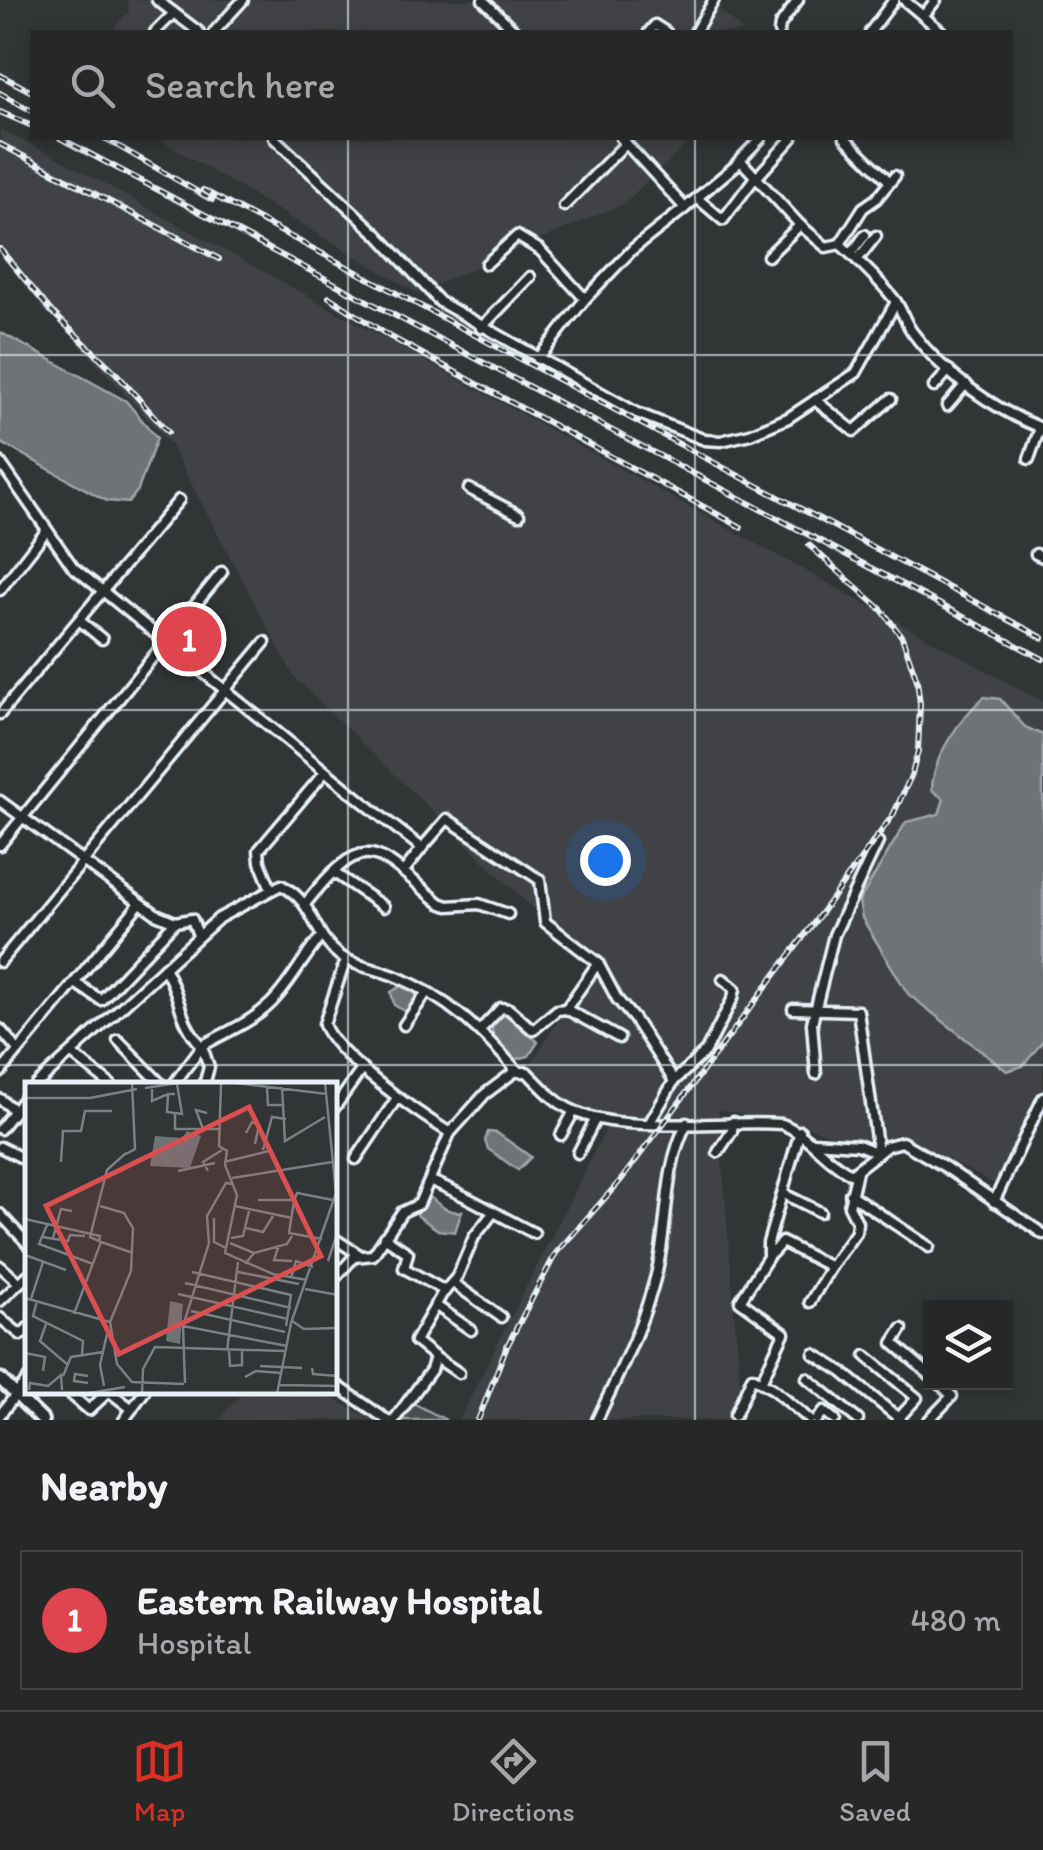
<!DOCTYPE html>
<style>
body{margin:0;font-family:Itim,sans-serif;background:#2e3030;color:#f1f3f6}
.controls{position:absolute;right:30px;bottom:30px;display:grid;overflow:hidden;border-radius:0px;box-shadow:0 5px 15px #0003}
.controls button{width:90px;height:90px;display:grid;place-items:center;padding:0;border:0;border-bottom:2px solid #424445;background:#262828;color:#f1f3f6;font:50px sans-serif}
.you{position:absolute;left:605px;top:860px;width:35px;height:35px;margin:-25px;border:8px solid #fff;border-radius:50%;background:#1a73e8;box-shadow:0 0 0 15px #1a73e833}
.badge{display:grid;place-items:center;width:65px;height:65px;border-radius:50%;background:#d93025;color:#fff;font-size:32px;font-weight:700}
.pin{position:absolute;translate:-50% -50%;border:5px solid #fff;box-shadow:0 2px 10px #0006}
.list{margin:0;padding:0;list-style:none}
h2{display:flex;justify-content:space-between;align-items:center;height:130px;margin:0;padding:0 40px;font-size:42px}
h2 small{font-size:32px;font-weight:400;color:#a4a6a8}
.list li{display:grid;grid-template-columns:65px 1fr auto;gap:30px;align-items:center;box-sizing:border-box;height:140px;margin:0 20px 20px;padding:0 20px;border:2px solid #424445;border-radius:0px}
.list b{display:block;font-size:38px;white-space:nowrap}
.list p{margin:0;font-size:32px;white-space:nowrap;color:#a4a6a8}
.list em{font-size:32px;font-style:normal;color:#a4a6a8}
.icon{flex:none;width:55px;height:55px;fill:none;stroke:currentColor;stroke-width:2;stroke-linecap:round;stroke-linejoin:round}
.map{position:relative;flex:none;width:1043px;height:1420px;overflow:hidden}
.search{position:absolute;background:#262828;box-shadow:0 5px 15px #0003;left:30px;right:30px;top:30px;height:110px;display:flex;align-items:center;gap:25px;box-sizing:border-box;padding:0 35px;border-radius:0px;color:#a4a6a8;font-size:38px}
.sheet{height:290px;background:#262828}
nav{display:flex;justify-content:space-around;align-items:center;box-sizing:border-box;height:140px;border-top:2px solid #424445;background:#262828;font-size:28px;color:#a4a6a8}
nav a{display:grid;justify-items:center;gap:5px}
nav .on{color:#d93025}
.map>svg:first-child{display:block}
.built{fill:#3f4244}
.green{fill:#494d4f;stroke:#989fa4;stroke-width:2.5}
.water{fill:#6e7376;stroke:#9fa5aa;stroke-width:2.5}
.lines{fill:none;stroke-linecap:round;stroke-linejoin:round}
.minor-casing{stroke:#e8f1f8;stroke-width:15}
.major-casing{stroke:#e8f1f8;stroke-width:18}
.minor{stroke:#2a2d2e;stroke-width:8}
.major{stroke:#2a2d2e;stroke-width:10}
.rail-casing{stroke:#e8f1f8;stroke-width:6}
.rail{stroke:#2a2d2e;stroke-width:2.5;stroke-dasharray:8;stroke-linecap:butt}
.grid{fill:none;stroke:#e8f1f8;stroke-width:2.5;stroke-opacity:0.55}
.inset-road{fill:none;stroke:#7b8084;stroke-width:2.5}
.view{fill:#da5052;fill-opacity:0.15;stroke:#da5052;stroke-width:5}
.inset-edge{fill:none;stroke:#e8f1f8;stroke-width:5}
</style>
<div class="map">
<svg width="1043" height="1420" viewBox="0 0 1043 1420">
<rect width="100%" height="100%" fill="#323536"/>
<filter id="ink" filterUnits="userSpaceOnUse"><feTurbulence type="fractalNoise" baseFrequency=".01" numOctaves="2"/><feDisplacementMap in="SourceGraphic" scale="20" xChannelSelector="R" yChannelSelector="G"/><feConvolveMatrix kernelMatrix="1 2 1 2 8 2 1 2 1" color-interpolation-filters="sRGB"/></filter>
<g filter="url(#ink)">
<!-- built -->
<g class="built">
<path d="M 127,0 L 709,0 L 743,32 L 110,32 L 129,12 Z"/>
<path d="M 0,130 L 45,151 L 1043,702 L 1043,1094 L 998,1186 L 899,1133 L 872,1147 L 796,1124 L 718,1110 L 743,1420 L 459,1420 L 607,1127 L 565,1103 L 528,1069 L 592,966 L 294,677 L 170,444 L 0,257 Z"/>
<path d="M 157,138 L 694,138 L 623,204 L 417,293 Z"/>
<path d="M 242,1393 L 322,1393 L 373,1420 L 219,1420 Z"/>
</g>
<!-- green -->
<path class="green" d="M 409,1401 L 446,1420 L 394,1420 Z"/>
<!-- water -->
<g class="water">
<path d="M 0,332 L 126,401 L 157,438 L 138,490 L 128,503 L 107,501 L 0,442 Z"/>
<path d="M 984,697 L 1000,699 L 1025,727 L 1043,735 L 1043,1041 L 1023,1066 L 1007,1071 L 908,994 L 862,918 L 859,901 L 906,822 L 939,814 L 944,799 L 932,790 C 932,757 960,719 984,697 Z"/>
<path d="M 401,986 L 421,997 L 413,1010 L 404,1011 L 394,1005 L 391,992 Z"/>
<path d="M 500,1013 L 509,1014 L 538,1042 L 529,1056 L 514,1060 L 494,1045 L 492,1027 Z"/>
<path d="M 488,1132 L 497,1133 L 531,1157 L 518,1170 L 488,1149 L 485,1141 Z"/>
<path d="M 426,1194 C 437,1202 447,1215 462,1211 L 455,1232 L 438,1230 L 418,1216 L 415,1208 Z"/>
</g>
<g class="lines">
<!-- minor casing -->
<g class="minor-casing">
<g id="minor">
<path d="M 157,0 L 199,32"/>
<path d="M 483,0 L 516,32"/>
<path d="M 904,0 L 942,32"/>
<path d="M 923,16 L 936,0"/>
<path d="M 155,32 L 174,13"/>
<path d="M 214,32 L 243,0"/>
<path d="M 649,32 L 655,25 L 666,32"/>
<path d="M 695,32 L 714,0"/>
<path d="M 779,32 L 780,25 L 798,0"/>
<path d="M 870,32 L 894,0"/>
<path d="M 274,138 L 378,235 L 440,302 L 637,413 L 705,440 L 721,441 L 750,434 L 788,418 L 856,373 L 896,302"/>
<path d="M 621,138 L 685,208 L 741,161 L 800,225 L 826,247 L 840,244 C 859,261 878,279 894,299 C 902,309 905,323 913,333 C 944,375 995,410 1043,429"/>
<path d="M 845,138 L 890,182"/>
<path d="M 737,163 L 761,138"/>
<path d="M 757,177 L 792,138"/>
<path d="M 697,198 L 723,220 L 756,176"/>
<path d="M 564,206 L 626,143"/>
<path d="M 840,244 L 863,208 L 876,199 L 895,176"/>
<path d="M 851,254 L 865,235"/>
<path d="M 768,256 L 800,225"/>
<path d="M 857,260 L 876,236"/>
<path d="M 486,264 L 517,236 L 540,250 L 585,299"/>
<path d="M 481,328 L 530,277"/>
<path d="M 538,359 L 585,299 L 633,249 L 685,208"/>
<path d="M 934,387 L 949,370"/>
<path d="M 815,400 L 854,431 L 891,399"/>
<path d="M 947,406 L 966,384"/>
<path d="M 1029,459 L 1040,428"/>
<path d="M 0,462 L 73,567 L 383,818 L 422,848 L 447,819 L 540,880 L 545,922 L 598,963 L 617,999 L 634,1019 L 674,1081 L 650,1122"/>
<path d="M 469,489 L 519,515"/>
<path d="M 1036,554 L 1043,557"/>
<path d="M 0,590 L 47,530"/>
<path d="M 79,620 L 102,639"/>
<path d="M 0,714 L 179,500"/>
<path d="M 0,801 L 156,914 L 175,922 L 192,919 L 198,935"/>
<path d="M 0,845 L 222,572"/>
<path d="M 404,871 L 422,848"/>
<path d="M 333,872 L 384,907"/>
<path d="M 271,889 L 260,862 L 259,850 L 325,772"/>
<path d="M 306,903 C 367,826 376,850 440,903 L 448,906 L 479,904 L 508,914"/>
<path d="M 346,959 L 324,1024 C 334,1056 420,1114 450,1133"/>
<path d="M 0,962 L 265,642"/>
<path d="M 164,968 C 183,998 176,1018 202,1046 C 224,1033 250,1023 269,1005 C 288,988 303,957 321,937"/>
<path d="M 75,983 L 101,1000 L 175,922"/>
<path d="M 566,1009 L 619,1038"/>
<path d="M 793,1009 L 858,1011 L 878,1153 L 858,1145 L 813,1142"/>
<path d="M 404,1025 L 427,992"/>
<path d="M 0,1029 L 18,1050"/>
<path d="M 480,1030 L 501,1008 L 509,1009 L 533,1030 L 557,1010 L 566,1009 L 598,963"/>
<path d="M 118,1040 L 162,1085"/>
<path d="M 202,1046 L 209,1067 L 204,1085"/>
<path d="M 72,1054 L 111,1085"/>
<path d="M 0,1073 L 140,903"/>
<path d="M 816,1074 L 812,1023 L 834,935 L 878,842"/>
<path d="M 674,1081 L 706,1051 L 733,998 L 735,989 L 723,979"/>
<path d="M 36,1085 L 219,918 L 281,885 C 316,903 311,933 339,955 C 355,967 379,969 397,977 C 447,997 483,1032 518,1072 L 527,1072 C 541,1086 555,1103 574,1111 C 622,1134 724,1120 782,1124 C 810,1135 825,1161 851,1174 L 887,1146 L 902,1142 L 945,1167 L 1043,1234"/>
<path d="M 173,1085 L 202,1046"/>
<path d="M 0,1099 L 14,1110"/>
<path d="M 335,1107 L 362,1069"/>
<path d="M 0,1129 L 28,1094"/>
<path d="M 561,1135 L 574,1111"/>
<path d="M 0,1147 L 28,1161"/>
<path d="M 718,1152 L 732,1131 L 733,1122"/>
<path d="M 578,1153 L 595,1120"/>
<path d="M 356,1159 L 397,1098"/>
<path d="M 431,1181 C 467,1195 499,1216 534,1233"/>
<path d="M 784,1194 L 820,1212"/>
<path d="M 850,1194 L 929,1247"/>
<path d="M 994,1202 L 1043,1098"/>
<path d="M 0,1214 L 28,1244"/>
<path d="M 384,1237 L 408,1253 L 404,1268 L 445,1291"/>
<path d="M 335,1239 L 360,1255"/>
<path d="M 768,1251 L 772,1253 L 782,1242 L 831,1267 L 810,1302"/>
<path d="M 0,1266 L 18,1282"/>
<path d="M 831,1267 L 856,1232 L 857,1222 L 849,1206 L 857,1171"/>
<path d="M 335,1278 L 354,1257 L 373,1255 L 402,1212 L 419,1204 L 450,1133 L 485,1094 L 517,1070"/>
<path d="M 453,1283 L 501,1317"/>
<path d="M 0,1301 L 28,1275"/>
<path d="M 435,1305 L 471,1330"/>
<path d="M 0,1318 L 21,1335 L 28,1328"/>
<path d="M 902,1329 L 893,1343 L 930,1375"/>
<path d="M 814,1354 L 841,1371 L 901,1420"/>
<path d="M 866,1356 L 917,1398 L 897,1420"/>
<path d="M 435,1357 L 459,1373"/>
<path d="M 807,1378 L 858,1420"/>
<path d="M 761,1382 L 784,1333 L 740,1301 L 768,1257 L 768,1243 L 800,1131"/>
<path d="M 335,1384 L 387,1420"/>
<path d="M 68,1392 L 89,1410 L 108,1392"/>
<path d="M 110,1392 L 132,1409"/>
<path d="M 0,1415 L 28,1379"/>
<path d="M 735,1415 L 752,1377 L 773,1389 L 810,1420"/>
<path d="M 124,1420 L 144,1392"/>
<path d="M 394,1420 L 431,1370 L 435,1357 L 415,1341 L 442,1294 L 457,1277 L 474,1237 L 493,1213"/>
<path d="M 597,1420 C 619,1373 643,1326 656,1275 C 669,1225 663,1168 687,1123"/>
<path d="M 817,1420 L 824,1411 L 835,1420"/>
<path d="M 929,1420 L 952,1396 L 938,1382"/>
</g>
</g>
<!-- major casing -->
<g class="major-casing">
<path id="major" d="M 0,1379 L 42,1420"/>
</g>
<!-- minor -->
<use href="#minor" class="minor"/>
<!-- major -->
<use href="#major" class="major"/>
<!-- rail casing -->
<g class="rail-casing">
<g id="rail">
<path d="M 0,75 L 32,92"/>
<path d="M 0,93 L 32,111"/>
<path d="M 0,112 L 32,126"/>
<path d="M 60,138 L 1043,659"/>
<path d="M 104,138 L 212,200"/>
<path d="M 0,144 L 219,259"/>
<path d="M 203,190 L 1043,638"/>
<path d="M 0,249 L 50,310 L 115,372 L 168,432"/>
<path d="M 329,297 L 389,336 L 741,527"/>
<path d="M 478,1420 L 506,1348 L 556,1253 L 621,1180 L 802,939 L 893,815 L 912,774 L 918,751 L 920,704 L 917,680 L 902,637 L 882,610 L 809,545"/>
</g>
</g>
<!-- rail -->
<use href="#rail" class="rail"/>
</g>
</g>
<!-- grid -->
<path class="grid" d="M 348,0 L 348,32M 695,0 L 695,32M 348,138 L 348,1420M 695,138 L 695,1420M 0,355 L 1043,355M 0,710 L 1043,710M 0,1065 L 1043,1065"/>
<!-- overview -->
<g transform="translate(25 1082)">
<rect width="312" height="312" fill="#323536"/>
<path d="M 162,49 L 176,54 L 165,86 L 125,84 L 130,54 L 157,56 ZM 145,219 L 158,222 L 155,262 L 141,259 Z" fill="#6e7376"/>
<path class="inset-road" d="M 211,1 L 302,12M 196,2 L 194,64 L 202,69 L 200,83 L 212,113 L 200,171 L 248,192 L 282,198M 127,5 L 127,19 L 143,12M 242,5 L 243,23 L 257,23M 257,5 L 260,59 L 300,35M 120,6 L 153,1M 150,12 L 143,12 L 142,30 L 157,32 L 152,2M 0,16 L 65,16 L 112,7M 150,31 L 150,47 L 196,47M 178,47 L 171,28 L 182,31M 221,51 L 227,40 L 234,43 L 230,62M 238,68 L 247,35 L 261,37M 101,72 L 110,67 L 107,1M 36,80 L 38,49 L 56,49 L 60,29 L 87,29M 199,80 L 244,69M 153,89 L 190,81M 183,89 L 178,80 L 197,68M 207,96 L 307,80M 233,118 L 270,118M 75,124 L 99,131 L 108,146 L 106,189 L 85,240M 210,124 L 267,136M 189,136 L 189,160 L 201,166M 0,137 L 75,154 L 74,159M 22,143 L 14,162 L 68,182M 221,146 L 238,150 L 248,134M 17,155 L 43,159 L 45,153 L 60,154M 28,156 L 36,127 L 47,129M 206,156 L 218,154 L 224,129M 297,157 L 264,151 L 269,119 L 272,111 L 308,118M 76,160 L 108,171M 205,161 L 229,171 L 220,182M 254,163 L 249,178 L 267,179M 229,171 L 262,162 L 267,154M 0,173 L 41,188M 303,179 L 313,149M 167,190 L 266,213 L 261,244M 213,190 L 274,202M 266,196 L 271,179 L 288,185M 160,201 L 266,226M 280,207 L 313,213M 153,212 L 263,237M 0,216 L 85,240 L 92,282 L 107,300 L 159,302M 6,217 L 18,180M 12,219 L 8,234 L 58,259 L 57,272M 166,229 L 260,250M 49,232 L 76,160 L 65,155 L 82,88 L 101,71M 267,239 L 279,247 L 313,246M 21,242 L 15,259 L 43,283M 158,244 L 184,161 L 182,134 L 201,101 L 207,102M 202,269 L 213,180M 204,269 L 205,284 L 217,283 L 217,269M 0,271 L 20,275 L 18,289M 235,284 L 277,286M 287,286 L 288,292 L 313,294M 38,294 L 46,275 L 78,270M 220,295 L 231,289 L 256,291M 63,301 L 49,299 L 50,292 L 63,294M 160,301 L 158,244 L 262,264M 254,303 L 313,304M 79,304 L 75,283 L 82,252M 4,308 L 5,301 L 23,304 L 36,293 L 37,308M 59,312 L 100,305M 117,312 L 118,287 L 130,265 L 259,269M 252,312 L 266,241 L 311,111 L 300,1"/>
<path class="view" d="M 224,25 L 296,174 L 94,272 L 21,124 Z"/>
<rect width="312" height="312" class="inset-edge"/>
</g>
</svg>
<div class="controls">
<button><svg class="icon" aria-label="layers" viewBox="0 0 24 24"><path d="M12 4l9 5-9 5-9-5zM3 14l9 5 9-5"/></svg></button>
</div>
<div class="you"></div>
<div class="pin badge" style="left:189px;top:639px;background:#e0444e">1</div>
<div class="search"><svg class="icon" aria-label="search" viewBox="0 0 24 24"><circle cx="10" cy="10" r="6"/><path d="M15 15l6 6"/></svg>Search here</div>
</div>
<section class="sheet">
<h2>Nearby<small></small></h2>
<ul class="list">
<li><span class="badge" style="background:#e0444e">1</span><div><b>Eastern Railway Hospital</b><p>Hospital</p></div><em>480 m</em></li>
</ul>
</section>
<nav>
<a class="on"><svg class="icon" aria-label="map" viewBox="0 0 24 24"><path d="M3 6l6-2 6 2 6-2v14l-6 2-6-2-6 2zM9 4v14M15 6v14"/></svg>Map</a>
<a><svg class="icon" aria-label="directions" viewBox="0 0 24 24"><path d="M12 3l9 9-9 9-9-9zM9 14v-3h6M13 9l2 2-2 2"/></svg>Directions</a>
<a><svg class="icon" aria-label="saved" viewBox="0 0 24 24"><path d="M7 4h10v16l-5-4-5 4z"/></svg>Saved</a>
</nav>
